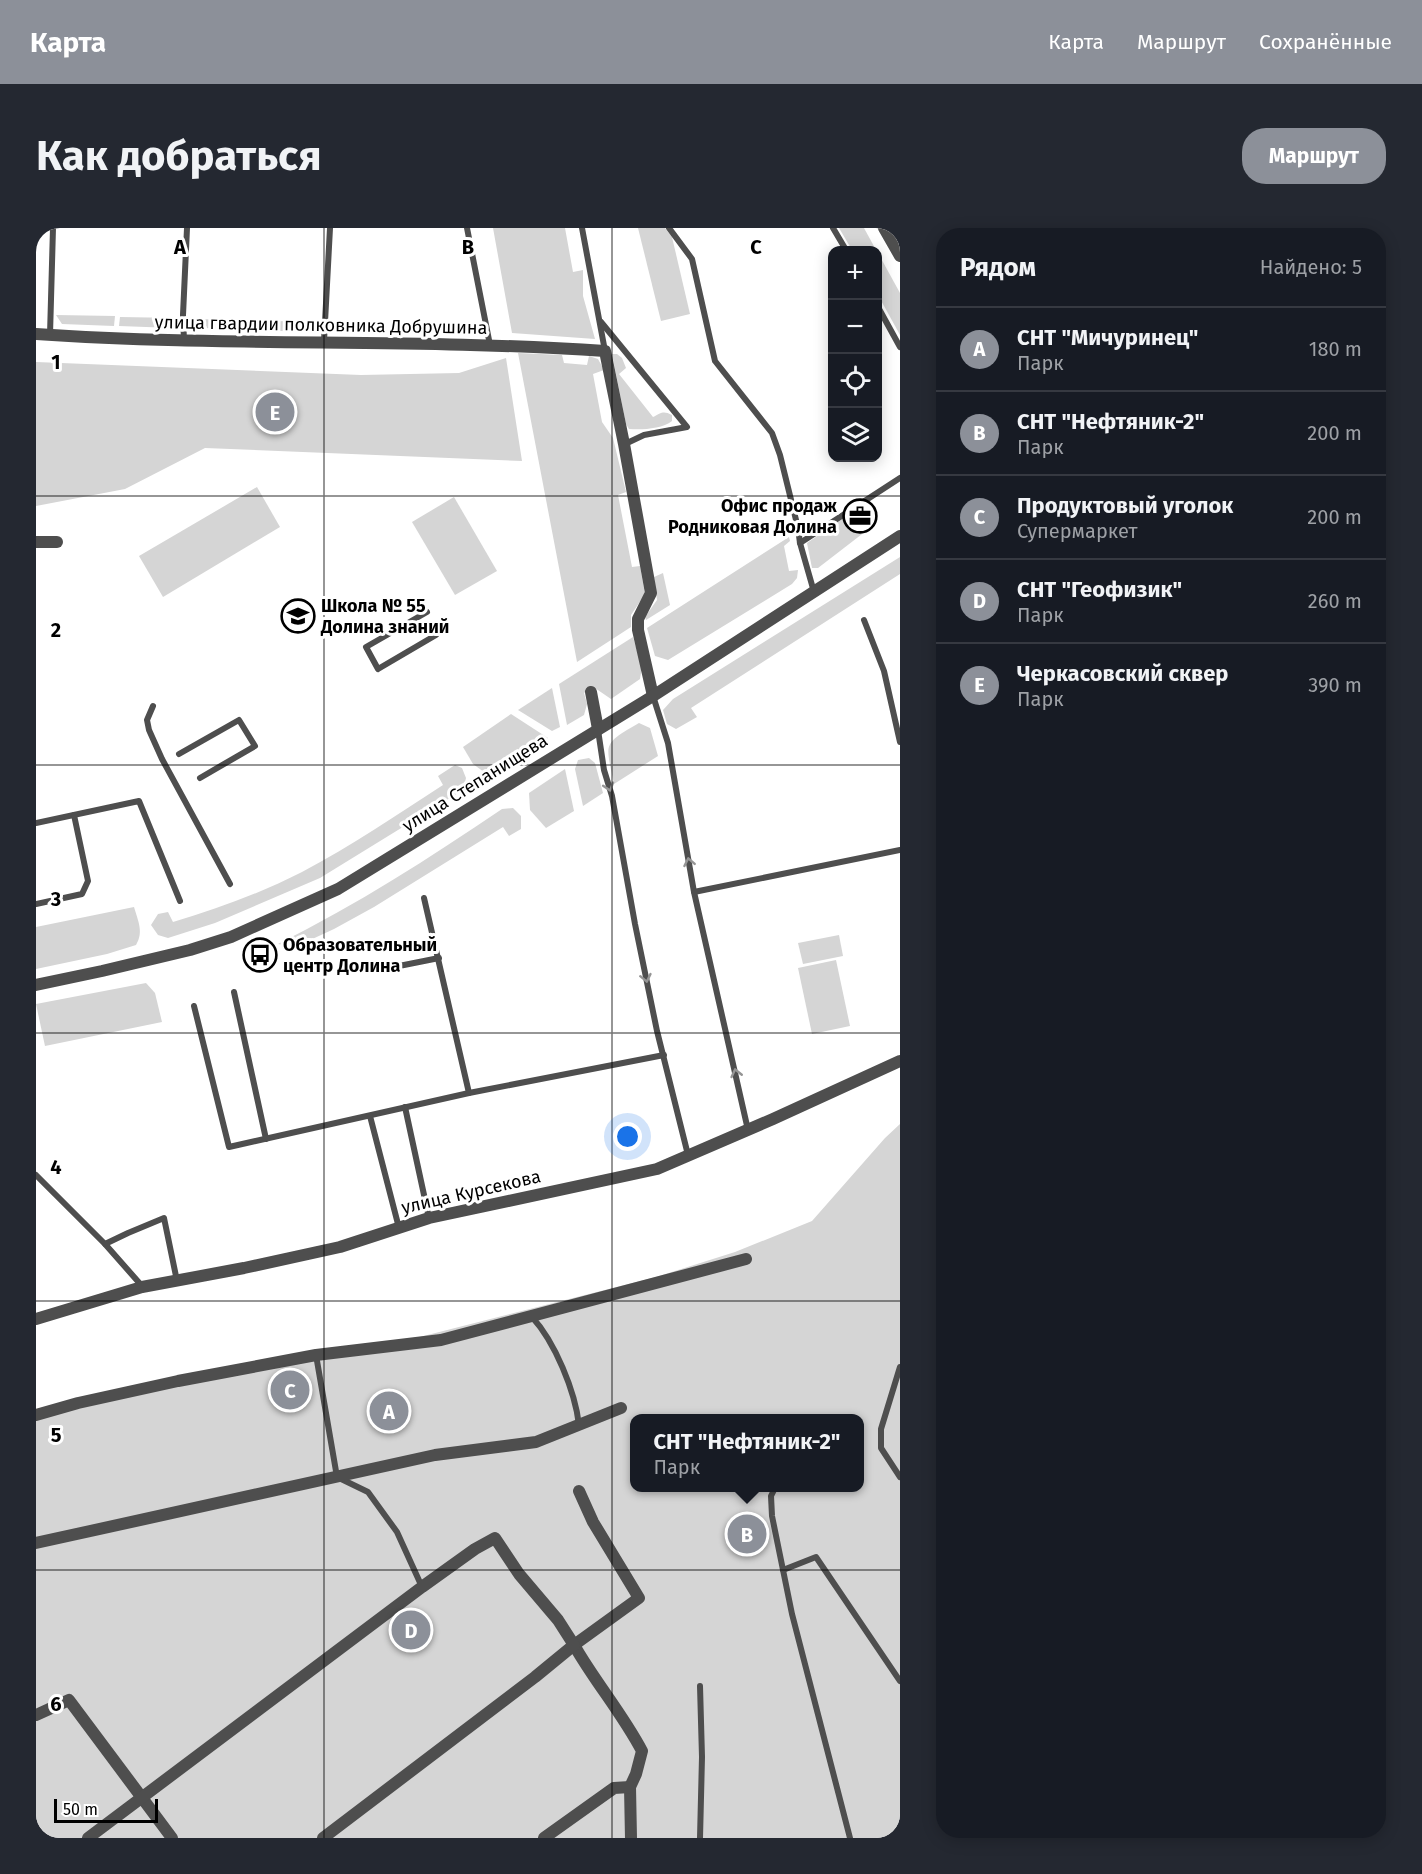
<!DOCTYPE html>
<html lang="ru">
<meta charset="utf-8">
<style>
body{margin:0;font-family:"Fira Sans",sans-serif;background:#242831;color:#f1f3f6}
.controls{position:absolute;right:18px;top:18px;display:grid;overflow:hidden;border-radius:12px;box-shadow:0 3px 15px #0003}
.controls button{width:54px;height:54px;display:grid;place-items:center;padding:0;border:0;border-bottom:2px solid #363941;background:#171b24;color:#f1f3f6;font:30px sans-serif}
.scale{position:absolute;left:18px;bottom:15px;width:104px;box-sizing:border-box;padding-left:6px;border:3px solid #000;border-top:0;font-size:16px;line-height:21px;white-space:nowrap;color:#000;-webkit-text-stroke:4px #fff;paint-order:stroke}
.you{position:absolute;left:592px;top:909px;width:21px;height:21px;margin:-15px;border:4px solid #fff;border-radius:50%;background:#1a73e8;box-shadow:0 0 0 9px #1a73e833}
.badge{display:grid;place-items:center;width:39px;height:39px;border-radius:50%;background:#8c9099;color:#fff;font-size:20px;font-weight:700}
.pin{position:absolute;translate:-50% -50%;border:3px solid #fff;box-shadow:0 2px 6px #0006}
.popup{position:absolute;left:594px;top:1186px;width:234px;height:78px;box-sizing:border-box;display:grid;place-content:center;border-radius:12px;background:#171b24;filter:drop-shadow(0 2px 4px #0005);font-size:20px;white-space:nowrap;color:#9ea1a6}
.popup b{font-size:22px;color:#f1f3f6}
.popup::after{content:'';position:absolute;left:50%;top:100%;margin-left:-12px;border:12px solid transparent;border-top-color:#171b24}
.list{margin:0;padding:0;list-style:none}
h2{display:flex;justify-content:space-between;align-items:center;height:78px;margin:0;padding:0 24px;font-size:26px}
h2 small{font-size:20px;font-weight:400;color:#9ea1a6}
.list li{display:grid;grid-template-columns:39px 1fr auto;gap:18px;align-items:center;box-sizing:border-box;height:84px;padding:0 24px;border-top:2px solid #363941}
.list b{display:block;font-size:22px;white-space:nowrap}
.list p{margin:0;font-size:20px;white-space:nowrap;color:#9ea1a6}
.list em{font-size:20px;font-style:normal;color:#9ea1a6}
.icon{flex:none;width:33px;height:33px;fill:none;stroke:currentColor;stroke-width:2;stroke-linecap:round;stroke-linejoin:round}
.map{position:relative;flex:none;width:864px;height:1610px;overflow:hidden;border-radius:24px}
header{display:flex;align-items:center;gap:36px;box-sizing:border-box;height:84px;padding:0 30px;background:#8c9099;color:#fff}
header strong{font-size:28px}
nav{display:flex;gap:33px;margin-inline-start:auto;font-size:21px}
.intro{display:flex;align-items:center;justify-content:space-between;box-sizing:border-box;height:144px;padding:0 36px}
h1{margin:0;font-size:42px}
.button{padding:15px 27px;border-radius:24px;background:#8c9099;color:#fff;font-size:21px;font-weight:700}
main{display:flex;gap:36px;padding:0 36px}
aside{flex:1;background:#171b24;border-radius:24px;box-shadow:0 3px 15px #0003}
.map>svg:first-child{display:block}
.green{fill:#d5d5d5;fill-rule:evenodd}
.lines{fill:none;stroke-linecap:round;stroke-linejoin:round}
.service{stroke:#4e4e4e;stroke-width:6}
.minor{stroke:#4e4e4e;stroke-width:12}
.tertiary{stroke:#4e4e4e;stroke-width:12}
.oneway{stroke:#959595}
.grid{fill:none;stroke:#000;stroke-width:1.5;stroke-opacity:0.55}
.labels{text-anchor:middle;stroke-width:6;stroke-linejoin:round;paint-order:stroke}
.street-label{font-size:18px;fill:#000;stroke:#fff}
.poi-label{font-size:18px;font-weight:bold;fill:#000;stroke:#fff;text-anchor:start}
.grid-label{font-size:20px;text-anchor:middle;font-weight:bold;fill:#000;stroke:#fff;stroke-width:6;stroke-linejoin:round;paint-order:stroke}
</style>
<header>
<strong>Карта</strong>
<nav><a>Карта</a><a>Маршрут</a><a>Сохранённые</a></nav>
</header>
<div class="intro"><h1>Как добраться</h1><a class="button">Маршрут</a></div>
<main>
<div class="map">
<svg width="864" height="1610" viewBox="0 0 864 1610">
<rect width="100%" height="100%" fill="#fff"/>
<!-- green -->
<g class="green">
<path d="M 457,0 L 529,0 L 537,44 L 547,42 L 547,68 L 559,111 L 476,105 Z"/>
<path d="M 602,0 L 629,0 L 636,9 L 654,86 L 625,93 Z"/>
<path d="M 803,0 L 828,0 L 840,22 L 816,22 Z"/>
<path d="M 842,25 L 864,65 L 864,107 L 842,67 Z"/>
<path d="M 20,87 L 79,88 L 78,98 L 26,96 Z"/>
<path d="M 84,89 L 142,90 L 142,97 L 137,100 L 83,98 Z"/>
<path d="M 161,91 L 281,94 L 279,101 L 273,104 L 167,100 L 161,98 Z"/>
<path d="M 482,125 L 526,127 L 528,135 L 551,137 L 553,128 L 562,131 L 568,142 L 557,146 L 566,194 L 577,210 L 590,264 L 582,267 L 596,339 L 604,338 L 609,366 L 595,387 L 595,399 L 541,434 Z"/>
<path d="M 576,126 L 581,126 L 586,130 L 590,140 L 583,146 L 617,189 C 625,185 627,182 636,187 L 636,193 C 626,201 606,202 593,201 L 590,196 Z"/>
<path d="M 470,130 L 486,233 L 169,220 L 89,261 L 0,278 L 0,134 L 325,147 L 423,145 Z"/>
<path d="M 221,259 L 244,299 L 127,369 L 103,328 Z"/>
<path d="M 418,269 L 461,343 L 419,367 L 376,294 Z"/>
<path d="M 808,290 L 814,301 L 825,293 L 830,303 L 782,340 L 776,340 L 771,315 Z"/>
<path d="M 753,309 L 754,313 L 748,318 L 753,343 L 762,342 L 761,350 L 756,356 L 632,432 L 619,428 L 611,400 Z"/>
<path d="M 864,329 L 864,346 L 655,480 L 661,489 L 640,501 L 631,496 L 627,482 L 637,471 Z"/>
<path d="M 627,345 L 634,377 L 610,392 L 609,389 L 621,372 L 618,349 Z"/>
<path d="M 597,409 L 606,439 L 604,451 L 575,471 L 556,458 L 548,465 L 551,476 L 548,487 L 531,497 L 523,456 Z"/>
<path d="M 516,460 L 524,499 L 516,503 L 482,482 Z"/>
<path d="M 475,486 L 512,510 L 459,543 L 448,544 L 437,536 L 427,519 Z"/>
<path d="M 603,495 L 614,500 L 622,528 L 578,556 C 570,515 565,517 603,495 Z"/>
<path d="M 553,530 L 559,535 L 567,565 L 547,578 L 539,541 L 542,532 Z"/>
<path d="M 419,537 L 426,540 L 430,550 L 427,562 L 284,650 L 179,695 L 132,710 L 122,707 L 115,697 L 122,686 L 132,684 L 137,694 C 181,681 225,665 266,644 C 315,618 361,587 407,557 L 402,548 Z"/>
<path d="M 529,541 L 538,583 L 510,600 L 494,582 L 493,565 Z"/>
<path d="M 477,580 L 485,588 L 485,601 L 473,608 L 467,599 L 338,679 L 298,701 L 259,719 L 242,716 C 322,676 392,631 466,581 Z"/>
<path d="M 98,679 C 102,693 108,704 100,717 L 71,726 L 0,741 L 0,699 Z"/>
<path d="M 803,707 L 807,728 L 767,736 L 762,715 Z"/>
<path d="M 800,732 L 814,798 L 776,806 L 762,740 Z"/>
<path d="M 110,755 L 119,765 L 126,794 L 9,818 L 0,776 Z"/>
<path d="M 864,896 L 864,1610 L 0,1610 L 0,1186 L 364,1114 L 620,1049 L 699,1024 L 776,993 L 849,910 ZM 598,1190 L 824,1190 L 824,1260 L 598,1260 Z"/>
</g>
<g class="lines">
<!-- service -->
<g class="service">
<path d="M 431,0 L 454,117"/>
<path d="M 546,0 L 569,123"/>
<path d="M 633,0 L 656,31 L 679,133 L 736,205 L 744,227 L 762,300 L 764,315 L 778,364"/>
<path d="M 797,0 L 810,22"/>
<path d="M 842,79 L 864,119"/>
<path d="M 565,94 L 651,199 L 608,207 L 589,216"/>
<path d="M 14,107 L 17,0"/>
<path d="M 148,113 L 147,87 L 151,0"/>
<path d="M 288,113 L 294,0"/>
<path d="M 764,315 L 864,250"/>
<path d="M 391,384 L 330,419 L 342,441 L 400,407"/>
<path d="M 828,392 L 848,443 L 864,514"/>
<path d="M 617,468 L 632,515 L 658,664 L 712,902"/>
<path d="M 117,478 L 111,492 L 113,502 L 126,531 L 194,656"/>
<path d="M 562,502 L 568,542 L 576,568 L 599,696 L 621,803 L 652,927"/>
<path d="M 143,526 L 203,492 L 219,518 L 164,550"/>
<path d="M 0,595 L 103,573 L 144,673"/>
<path d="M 658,664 L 864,622"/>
<path d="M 388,670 L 433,865"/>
<path d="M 0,676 L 46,666 L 52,653 L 38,587"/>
<path d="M 363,738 L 403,730"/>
<path d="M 198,764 L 230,911"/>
<path d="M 158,778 L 193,919 L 433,865 L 628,827"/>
<path d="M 369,879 L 393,990"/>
<path d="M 334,888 L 363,1000"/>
<path d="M 0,947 L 69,1016 L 106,1058"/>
<path d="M 69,1016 L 92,1005 L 128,990 L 141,1053"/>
<path d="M 496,1089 C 519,1114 539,1163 543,1197"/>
<path d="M 280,1127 L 301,1249 L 332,1264 L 361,1304 L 386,1359"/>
<path d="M 864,1139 L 845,1201 L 845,1220 L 864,1249"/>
<path d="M 739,1260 L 735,1268 L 736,1288 L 756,1386 L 814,1610"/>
<path d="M 747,1342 L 780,1329 L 864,1453"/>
<path d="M 664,1458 L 666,1529 L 664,1610"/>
</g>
<!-- minor -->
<g class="minor">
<path d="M 0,106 C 189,119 379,110 569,123 L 588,216 L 615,365 L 602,391 L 602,402 L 617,468"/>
<path d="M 0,314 L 21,314"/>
<path d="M 555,464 L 562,501"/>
<path d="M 0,1091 L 106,1059 L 208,1040 L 304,1019 L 393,990 L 621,941 L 737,891 L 864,833"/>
<path d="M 0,1187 L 42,1175 L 142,1153 L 280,1127 L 405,1112 L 710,1031"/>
<path d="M 543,1263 L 557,1294 L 603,1370 L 538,1417 C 559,1454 586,1485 606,1523 L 600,1546 L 594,1559 L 595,1610"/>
<path d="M 0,1315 L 399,1227 L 500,1214 L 585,1180"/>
<path d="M 0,1487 L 33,1472 L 136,1610"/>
<path d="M 52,1610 L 386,1359 L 439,1321 L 459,1310 L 483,1346 L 522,1392 L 538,1417 L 499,1449 L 287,1610"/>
<path d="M 508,1610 L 578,1560 L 594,1559"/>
</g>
<!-- tertiary -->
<g class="tertiary">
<path d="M 848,0 L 864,28"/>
<path d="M 0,757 L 66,743 L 154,722 L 195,709 L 302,661 L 617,468 L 864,308"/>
</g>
</g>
<!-- one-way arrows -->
<defs><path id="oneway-chevron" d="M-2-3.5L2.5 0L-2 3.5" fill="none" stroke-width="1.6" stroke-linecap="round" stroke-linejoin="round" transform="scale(1.5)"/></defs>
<g class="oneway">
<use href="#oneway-chevron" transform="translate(573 559) rotate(72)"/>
<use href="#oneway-chevron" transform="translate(653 634) rotate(-101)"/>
<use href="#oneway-chevron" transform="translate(610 750) rotate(78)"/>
<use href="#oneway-chevron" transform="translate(700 845) rotate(-103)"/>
</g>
<!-- grid -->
<path class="grid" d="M 288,0 L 288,1610M 576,0 L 576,1610M 0,268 L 864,268M 0,537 L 864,537M 0,805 L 864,805M 0,1073 L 864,1073M 0,1342 L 864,1342"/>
<!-- icons -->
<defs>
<g id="office-ring" transform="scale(1.725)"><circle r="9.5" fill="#fff" stroke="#000" stroke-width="1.5"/><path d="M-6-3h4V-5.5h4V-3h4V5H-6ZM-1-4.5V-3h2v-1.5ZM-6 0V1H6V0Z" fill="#000"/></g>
<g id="school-ring" transform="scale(1.725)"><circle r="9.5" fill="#fff" stroke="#000" stroke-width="1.5"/><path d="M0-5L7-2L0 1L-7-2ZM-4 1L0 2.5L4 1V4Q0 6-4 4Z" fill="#000"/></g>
<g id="bus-ring" transform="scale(1.725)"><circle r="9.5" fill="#fff" stroke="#000" stroke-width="1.5"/><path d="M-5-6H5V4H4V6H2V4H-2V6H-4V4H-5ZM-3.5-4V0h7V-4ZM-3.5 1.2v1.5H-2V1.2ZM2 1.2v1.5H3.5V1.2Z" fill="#000"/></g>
</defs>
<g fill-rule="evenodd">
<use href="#office-ring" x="824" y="288"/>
<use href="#school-ring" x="262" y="388"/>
<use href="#bus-ring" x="224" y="727"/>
</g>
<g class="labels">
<!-- street labels -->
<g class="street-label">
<text transform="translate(285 97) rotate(1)" y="6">улица гвардии полковника Добрушина</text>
<text transform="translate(439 555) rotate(-32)" y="6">улица Степанищева</text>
<text transform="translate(435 964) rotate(-13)" y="6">улица Курсекова</text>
</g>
<!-- poi labels -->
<g class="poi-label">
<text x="801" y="284" text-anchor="end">Офис продаж<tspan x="801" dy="21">Родниковая Долина</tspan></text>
<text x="285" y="384">Школа № 55<tspan x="285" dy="21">Долина знаний</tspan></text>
<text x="247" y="723">Образовательный<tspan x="247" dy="21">центр Долина</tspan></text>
</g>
</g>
<g class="grid-label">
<text x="144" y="26">A</text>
<text x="432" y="26">B</text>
<text x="720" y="26">C</text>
<text x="20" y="141">1</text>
<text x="20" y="409">2</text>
<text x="20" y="678">3</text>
<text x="20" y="946">4</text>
<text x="20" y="1214">5</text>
<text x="20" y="1483">6</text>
</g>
</svg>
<div class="controls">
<button>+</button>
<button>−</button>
<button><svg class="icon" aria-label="locate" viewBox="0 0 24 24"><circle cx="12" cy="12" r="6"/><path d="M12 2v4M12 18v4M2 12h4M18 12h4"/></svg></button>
<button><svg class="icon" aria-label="layers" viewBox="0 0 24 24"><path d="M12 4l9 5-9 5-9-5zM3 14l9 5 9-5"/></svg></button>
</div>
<div class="scale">50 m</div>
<div class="you"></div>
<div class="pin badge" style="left:353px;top:1183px">A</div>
<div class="pin badge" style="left:711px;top:1306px">B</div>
<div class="popup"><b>СНТ &quot;Нефтяник-2&quot;</b>Парк</div>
<div class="pin badge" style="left:254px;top:1162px">C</div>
<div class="pin badge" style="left:375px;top:1402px">D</div>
<div class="pin badge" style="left:239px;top:184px">E</div>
</div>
<aside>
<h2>Рядом<small>Найдено: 5</small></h2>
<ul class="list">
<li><span class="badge">A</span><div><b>СНТ &quot;Мичуринец&quot;</b><p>Парк</p></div><em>180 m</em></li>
<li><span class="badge">B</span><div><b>СНТ &quot;Нефтяник-2&quot;</b><p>Парк</p></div><em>200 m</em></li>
<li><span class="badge">C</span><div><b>Продуктовый уголок</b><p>Супермаркет</p></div><em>200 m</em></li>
<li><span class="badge">D</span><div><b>СНТ &quot;Геофизик&quot;</b><p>Парк</p></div><em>260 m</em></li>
<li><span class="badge">E</span><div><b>Черкасовский сквер</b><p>Парк</p></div><em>390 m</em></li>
</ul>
</aside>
</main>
